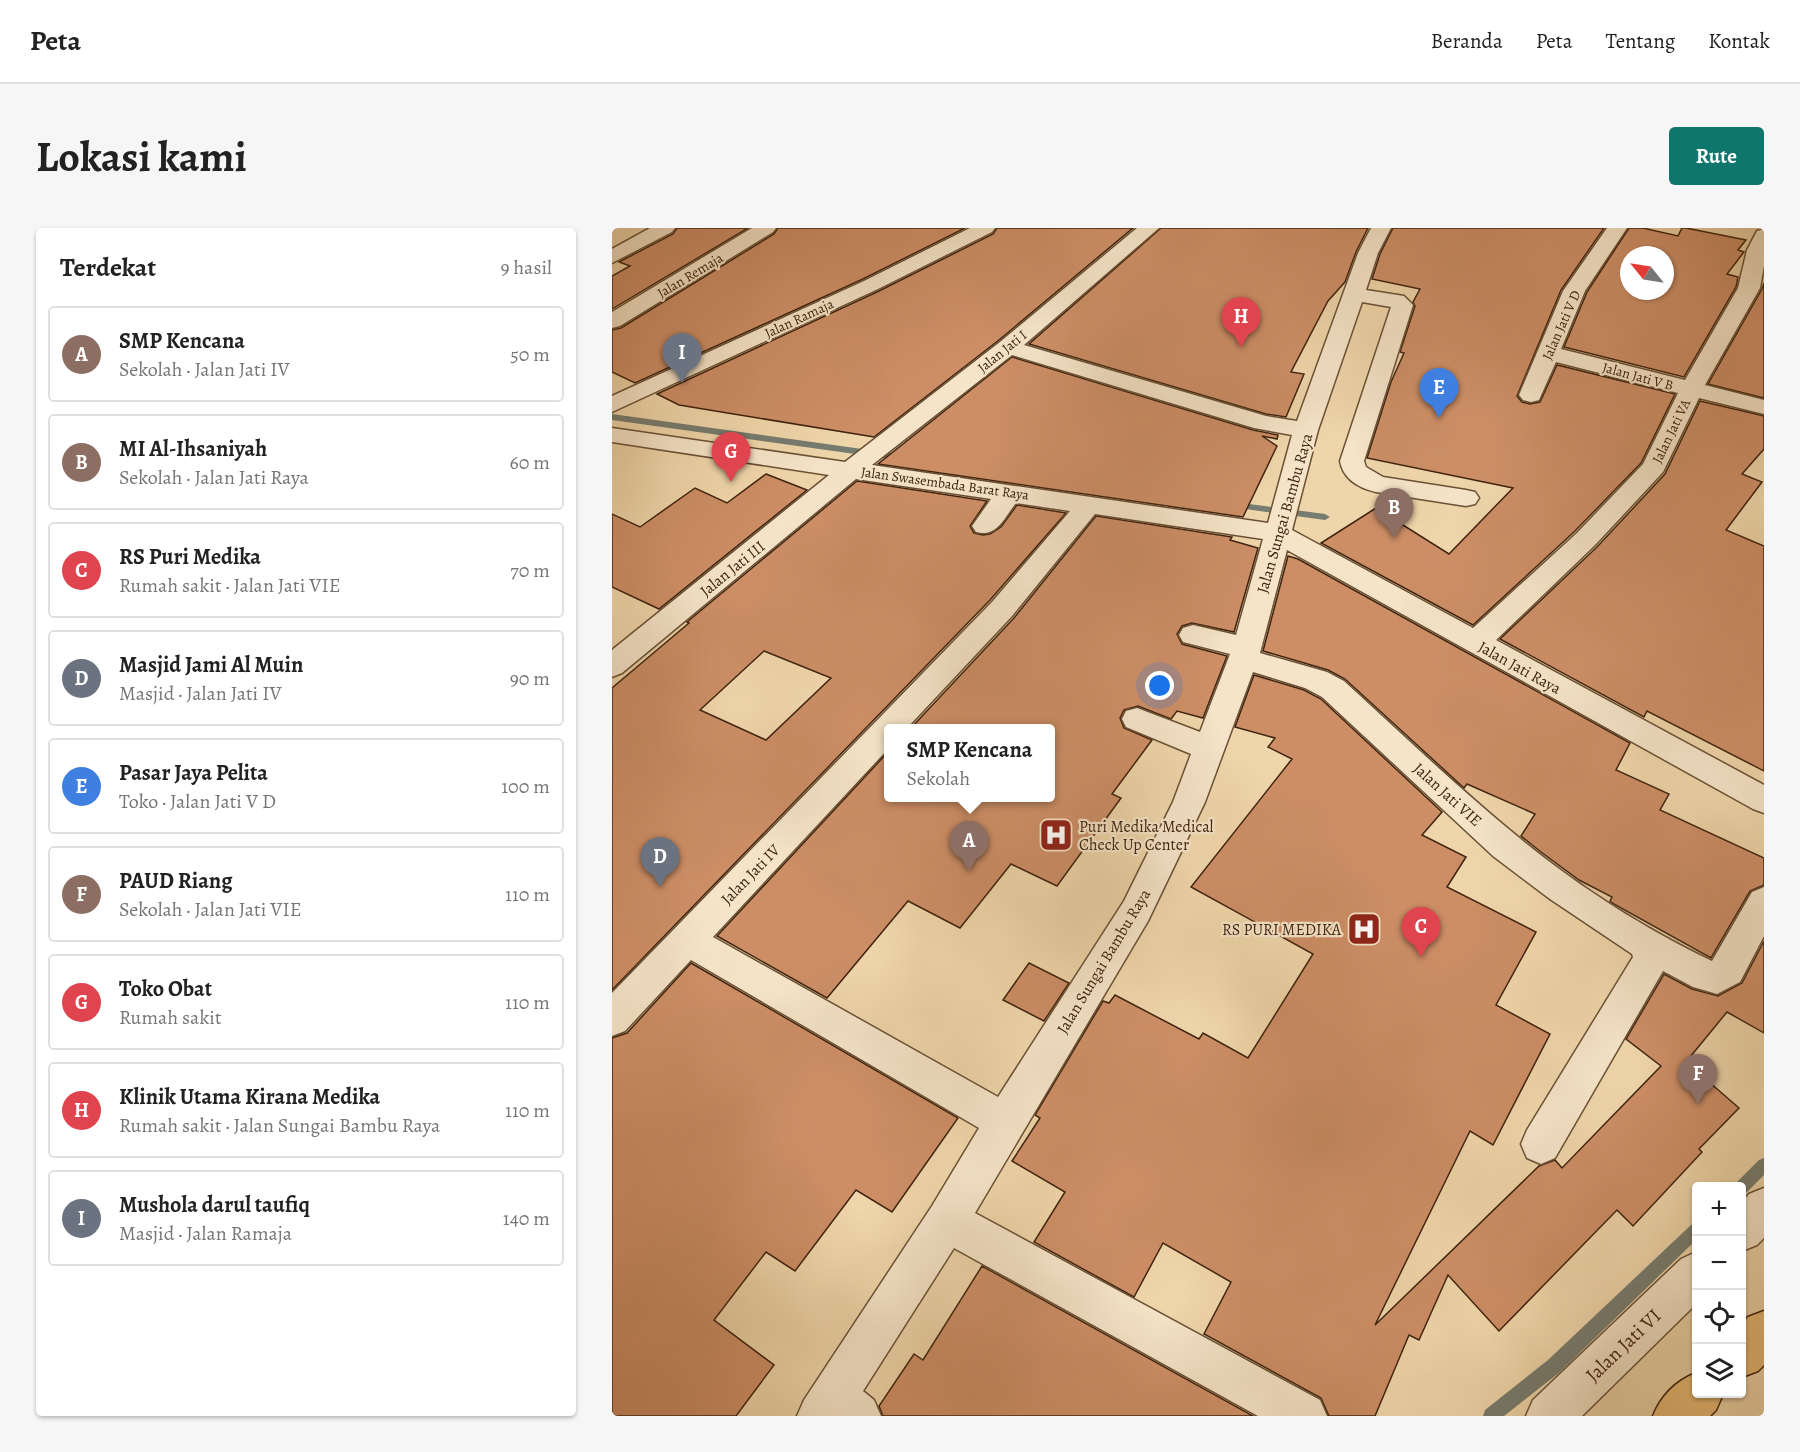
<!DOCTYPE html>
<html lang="id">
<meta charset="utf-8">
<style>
body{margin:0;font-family:Alegreya,serif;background:#f6f6f6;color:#222}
.controls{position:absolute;right:18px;bottom:18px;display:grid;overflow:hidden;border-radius:6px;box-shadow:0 2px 4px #0004}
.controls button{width:54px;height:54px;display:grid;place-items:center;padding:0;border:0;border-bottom:2px solid #e0e0e0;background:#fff;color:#222;font:30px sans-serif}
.compass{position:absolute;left:1008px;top:18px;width:54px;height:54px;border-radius:50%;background:#fff;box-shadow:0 2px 4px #0004;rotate:300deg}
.you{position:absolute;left:548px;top:458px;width:21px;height:21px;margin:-15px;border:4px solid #fff;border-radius:50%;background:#1a73e8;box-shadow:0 0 0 9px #1a73e833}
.badge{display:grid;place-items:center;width:39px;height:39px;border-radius:50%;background:#0f766e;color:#fff;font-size:20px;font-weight:700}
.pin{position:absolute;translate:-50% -50px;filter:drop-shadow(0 2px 3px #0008)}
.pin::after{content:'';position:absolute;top:32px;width:21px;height:18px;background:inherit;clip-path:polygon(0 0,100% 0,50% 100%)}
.popup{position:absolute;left:272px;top:496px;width:171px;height:78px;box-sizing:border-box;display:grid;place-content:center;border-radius:6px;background:#fff;filter:drop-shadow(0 2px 4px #0005);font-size:20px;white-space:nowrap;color:#767676}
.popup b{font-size:22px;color:#222}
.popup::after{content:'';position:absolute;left:50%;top:100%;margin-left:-12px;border:12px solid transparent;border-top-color:#fff}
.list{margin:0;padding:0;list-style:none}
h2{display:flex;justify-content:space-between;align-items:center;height:78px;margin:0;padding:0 24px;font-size:26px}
h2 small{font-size:20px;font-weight:400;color:#767676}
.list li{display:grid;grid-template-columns:39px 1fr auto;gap:18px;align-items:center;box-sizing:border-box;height:96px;margin:0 12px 12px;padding:0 12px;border:2px solid #e0e0e0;border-radius:6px}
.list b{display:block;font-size:22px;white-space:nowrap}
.list p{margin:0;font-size:20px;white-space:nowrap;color:#767676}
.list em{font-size:20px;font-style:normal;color:#767676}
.icon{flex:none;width:33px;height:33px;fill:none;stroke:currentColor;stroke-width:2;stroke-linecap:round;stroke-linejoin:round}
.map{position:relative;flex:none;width:1152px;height:1188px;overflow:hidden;border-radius:6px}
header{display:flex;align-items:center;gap:36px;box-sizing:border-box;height:84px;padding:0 30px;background:#fff;border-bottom:2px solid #e0e0e0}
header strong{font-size:28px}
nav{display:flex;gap:33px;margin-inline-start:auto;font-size:21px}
.intro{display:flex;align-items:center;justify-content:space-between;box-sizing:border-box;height:144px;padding:0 36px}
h1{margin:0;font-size:42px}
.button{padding:15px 27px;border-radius:6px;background:#0f766e;color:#fff;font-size:21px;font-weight:700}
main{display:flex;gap:36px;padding:0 36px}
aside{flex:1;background:#fff;border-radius:6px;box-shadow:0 2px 4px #0004}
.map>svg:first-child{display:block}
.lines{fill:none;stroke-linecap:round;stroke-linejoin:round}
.stream{fill:#767c70;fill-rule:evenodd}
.building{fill:#cd8e66;stroke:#3e230e;stroke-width:1.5;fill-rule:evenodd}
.minor-casing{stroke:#6a5035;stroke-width:3}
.highway-casing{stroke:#3e230e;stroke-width:3}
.minor{fill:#f5e4c8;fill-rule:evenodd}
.highway{fill:#e8bb75;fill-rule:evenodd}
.labels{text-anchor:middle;stroke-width:4.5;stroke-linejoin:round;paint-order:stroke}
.far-street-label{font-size:14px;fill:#3e230e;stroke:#f5e4c8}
.street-label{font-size:16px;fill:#3e230e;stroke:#f5e4c8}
.poi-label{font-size:16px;fill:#3e230e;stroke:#f5e4c8;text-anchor:start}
.near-street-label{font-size:20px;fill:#3e230e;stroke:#f5e4c8}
</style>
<header>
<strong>Peta</strong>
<nav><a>Beranda</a><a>Peta</a><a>Tentang</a><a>Kontak</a></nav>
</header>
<div class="intro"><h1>Lokasi kami</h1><a class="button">Rute</a></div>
<main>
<aside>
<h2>Terdekat<small>9 hasil</small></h2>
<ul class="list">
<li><span class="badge" style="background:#8d6e63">A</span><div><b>SMP Kencana</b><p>Sekolah · Jalan Jati IV</p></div><em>50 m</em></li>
<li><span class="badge" style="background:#8d6e63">B</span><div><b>MI Al-Ihsaniyah</b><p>Sekolah · Jalan Jati Raya</p></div><em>60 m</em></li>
<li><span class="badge" style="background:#e0444e">C</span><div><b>RS Puri Medika</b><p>Rumah sakit · Jalan Jati VIE</p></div><em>70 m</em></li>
<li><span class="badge" style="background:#6b7280">D</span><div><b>Masjid Jami Al Muin</b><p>Masjid · Jalan Jati IV</p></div><em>90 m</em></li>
<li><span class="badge" style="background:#3f7fe0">E</span><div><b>Pasar Jaya Pelita</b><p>Toko · Jalan Jati V D</p></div><em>100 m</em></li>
<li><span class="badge" style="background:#8d6e63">F</span><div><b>PAUD Riang</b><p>Sekolah · Jalan Jati VIE</p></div><em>110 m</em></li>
<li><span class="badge" style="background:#e0444e">G</span><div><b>Toko Obat</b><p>Rumah sakit</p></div><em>110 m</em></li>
<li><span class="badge" style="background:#e0444e">H</span><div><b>Klinik Utama Kirana Medika</b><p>Rumah sakit · Jalan Sungai Bambu Raya</p></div><em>110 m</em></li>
<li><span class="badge" style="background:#6b7280">I</span><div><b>Mushola darul taufiq</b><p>Masjid · Jalan Ramaja</p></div><em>140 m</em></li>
</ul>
</aside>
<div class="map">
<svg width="1152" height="1188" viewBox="0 0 1152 1188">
<rect width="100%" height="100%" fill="#efd6aa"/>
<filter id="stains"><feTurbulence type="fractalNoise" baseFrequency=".00333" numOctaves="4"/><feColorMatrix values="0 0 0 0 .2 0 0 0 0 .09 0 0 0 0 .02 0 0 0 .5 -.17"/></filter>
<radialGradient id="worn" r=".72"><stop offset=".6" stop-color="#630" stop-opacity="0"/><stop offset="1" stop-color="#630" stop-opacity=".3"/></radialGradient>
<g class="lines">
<!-- stream -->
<g class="stream">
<path d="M 0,186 L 293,227 L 298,230 L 293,233 L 0,192 Z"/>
<path d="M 622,274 L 713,286 L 718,289 L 713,292 L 619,279 L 619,275 Z"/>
<path d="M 1152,930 L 1152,947 L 1135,964 L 1130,966 L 1130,958 L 1123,958 L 1125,954 L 1147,932 Z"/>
<path d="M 1084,994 L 1084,1012 L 948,1144 L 892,1188 L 871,1188 L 873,1182 L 936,1132 L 1079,997 Z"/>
</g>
</g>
<!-- building -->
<g class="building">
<path d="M 65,0 L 136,0 L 0,81 L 0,48 L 18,38 L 7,34 L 61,6 Z"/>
<path d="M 166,0 L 353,0 L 251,51 L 23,155 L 0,144 L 0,102 L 9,100 L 162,6 Z"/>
<path d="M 385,0 L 521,0 L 387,112 L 262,209 L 67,177 L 45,166 L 267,63 L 381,6 Z"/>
<path d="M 549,0 L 756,0 L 744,24 L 733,54 L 716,73 L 679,144 L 692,146 L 674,189 L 654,186 L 417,116 Z"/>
<path d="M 781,0 L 992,0 L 949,62 L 905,168 L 910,174 L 918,176 L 928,174 L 945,137 L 1063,166 L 1029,235 L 963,303 L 861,397 L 709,315 L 764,280 L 837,326 L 901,260 L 755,230 L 779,154 L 792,125 L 788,124 L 803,78 L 801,74 L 808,61 L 760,51 L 768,26 Z"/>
<path d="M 1017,0 L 1031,0 L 1066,8 L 1070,0 L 1074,0 L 1134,12 L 1126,22 L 1132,24 L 1115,46 L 1126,49 L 1124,59 L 1072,149 L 952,119 L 975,64 ZM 1017,27 L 1053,27 L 1053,63 L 1017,63 Z"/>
<path d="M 1152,55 L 1152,170 L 1096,156 L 1150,61 Z"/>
<path d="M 400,129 L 641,202 L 666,207 L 665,211 L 650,208 L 665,218 L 631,289 L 266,236 Z"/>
<path d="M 1088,173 L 1152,188 L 1152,221 L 1130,246 L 1150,254 L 1114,302 L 1152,318 L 1152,543 L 1035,483 L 1032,489 L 888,411 L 985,319 L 1053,246 Z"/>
<path d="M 154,246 L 195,262 L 47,381 L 0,359 L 0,286 L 28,299 L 83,260 L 115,275 Z"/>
<path d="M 245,253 L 375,273 L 358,298 L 362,305 L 371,307 L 378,306 L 389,299 L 405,277 L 454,285 L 378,372 L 0,762 L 0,460 L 77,395 L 75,394 ZM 152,423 L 219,450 L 154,512 L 88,482 Z"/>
<path d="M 484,288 L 620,309 L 618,312 L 646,320 L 622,404 L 580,395 L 570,398 L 565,406 L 570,416 L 615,428 L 591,490 L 565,483 L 559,491 L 526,478 L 512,482 L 508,490 L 512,500 L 540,512 L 500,566 L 509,570 L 445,658 L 399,636 L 348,700 L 296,673 L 215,770 L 105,708 L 276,524 L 276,570 L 438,570 L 438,501 L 298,501 L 402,390 Z"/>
<path d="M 676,328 L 686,331 L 1018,515 L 1004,542 L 1057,566 L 1048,582 L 1152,630 L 1152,657 L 1138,663 L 1099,730 L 1000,675 L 998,673 L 1000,669 L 967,652 L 929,624 L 909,608 L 923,586 L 855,556 L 852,560 L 733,451 L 716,442 L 651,423 Z"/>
<path d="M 642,447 L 692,462 L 709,471 L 830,584 L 810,607 L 854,629 L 835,659 L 924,704 L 884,777 L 938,806 L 881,917 L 858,903 L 763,1097 L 927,938 L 943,932 L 950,940 L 1049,838 L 1014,811 L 1052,746 L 1080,761 L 1106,768 L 1130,755 L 1152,713 L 1152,805 L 1115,784 L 1074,834 L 1127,880 L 1087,921 L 1090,924 L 1021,998 L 1005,982 L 887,1103 L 836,1047 L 807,1112 L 797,1107 L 763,1188 L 717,1188 L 709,1170 L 592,1106 L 619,1054 L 551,1015 L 522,1069 L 422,1014 L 453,964 L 400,933 L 428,890 L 423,887 L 491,773 L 497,775 L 503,767 L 587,811 L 591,805 L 636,830 L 701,726 L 579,659 L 680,531 L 656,519 L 663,510 L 623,499 Z"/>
<path d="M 79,735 L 346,890 L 280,984 L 244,962 L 183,1043 L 154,1024 L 102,1092 L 162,1137 L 124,1188 L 0,1188 L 0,810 L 15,805 Z"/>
<path d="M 417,735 L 457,755 L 432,793 L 391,772 Z"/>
<path d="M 370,1038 L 641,1188 L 271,1188 L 267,1178 L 302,1126 L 311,1132 Z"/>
</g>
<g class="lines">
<!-- minor casing -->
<g class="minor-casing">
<g id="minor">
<path d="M 38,0 L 63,0 L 60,4 L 0,35 L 0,21 Z"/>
<path d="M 140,0 L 164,0 L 161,4 L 8,98 L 0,100 L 0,84 Z"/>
<path d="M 358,0 L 383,0 L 380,4 L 266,61 L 0,184 L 0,168 L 252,53 Z"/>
<path d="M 525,0 L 547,0 L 412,117 L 654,188 L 685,193 L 746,25 L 759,0 L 779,0 L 766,25 L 754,62 L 792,68 L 801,77 L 752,233 L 754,239 L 771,249 L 854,262 L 863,264 L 867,270 L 863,276 L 854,278 L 764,264 C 747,260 731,251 728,233 L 779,79 L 750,74 L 706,202 L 680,302 L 861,400 L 965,305 L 1031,236 L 1066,165 L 944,134 L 927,172 L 919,174 L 911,172 L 907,167 L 951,63 L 995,0 L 1015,0 L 973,63 L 949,121 L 1073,152 L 1126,60 L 1135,22 L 1145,3 L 1152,1 L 1152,38 L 1148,60 L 1093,157 L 1152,172 L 1152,186 L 1087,170 L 1051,244 L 983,317 L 884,412 L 1152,557 L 1152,585 L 1141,581 L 675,322 L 648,425 L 715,444 L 732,453 C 789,505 845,559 905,608 C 964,657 1031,700 1100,733 L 1140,664 L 1152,659 L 1152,708 L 1128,754 L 1105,766 L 1081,759 L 1051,743 L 943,930 L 929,936 L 915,930 L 909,916 L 915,902 L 1021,729 L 1020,726 L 938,671 L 881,628 L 710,469 L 693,460 L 641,444 L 593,574 L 536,693 L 363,985 L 708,1172 L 715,1188 L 646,1188 L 342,1020 L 251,1163 L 262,1172 L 269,1188 L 185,1188 L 192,1172 L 320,978 L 367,900 L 79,732 L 13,803 L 0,808 L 0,765 L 380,374 L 458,283 L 404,275 C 392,290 385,310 364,304 L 360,298 L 379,271 L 244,251 L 10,445 L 0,449 L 0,422 L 217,247 L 0,214 L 0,200 L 233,234 L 388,114 ZM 400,127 L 642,200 L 680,207 L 656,295 L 260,237 ZM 483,286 L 651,311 L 624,407 L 581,397 L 571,400 L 567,407 L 571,414 L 618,426 L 588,504 L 525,480 L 514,483 L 510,491 L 514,499 L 579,526 L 561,574 L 512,673 L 386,869 L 101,709 L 276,521 L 276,500 L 295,500 L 400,388 Z"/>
<path d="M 1152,960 L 1152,1010 L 1145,1017 L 1130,1023 L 1130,974 L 1137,966 Z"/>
<path d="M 1084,1024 L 1084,1076 L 970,1188 L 914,1188 L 921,1172 L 1069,1031 Z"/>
</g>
</g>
<!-- highway casing -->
<g class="highway-casing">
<g id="highway">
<path d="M 1152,1083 L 1152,1137 L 1146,1143 L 1130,1149 L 1130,1096 L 1136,1089 Z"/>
<path d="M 1084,1145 L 1084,1166 L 1111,1166 L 1104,1182 L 1098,1188 L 1041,1188 C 1049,1168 1064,1153 1084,1145 Z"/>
</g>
</g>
<!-- minor -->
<use href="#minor" class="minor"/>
<!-- highway -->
<use href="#highway" class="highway"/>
</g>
<!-- icons -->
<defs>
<g id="hospital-square" transform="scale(1.725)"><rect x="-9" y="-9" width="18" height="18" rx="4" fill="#8f2418" stroke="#f5e4c8"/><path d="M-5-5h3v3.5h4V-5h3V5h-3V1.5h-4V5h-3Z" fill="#fff"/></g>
</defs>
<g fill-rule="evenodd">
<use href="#hospital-square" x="444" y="607"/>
<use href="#hospital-square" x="752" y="701"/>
</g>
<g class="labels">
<!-- far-street labels -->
<g class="far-street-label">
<text transform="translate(78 47) rotate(-31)" y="5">Jalan Remaja</text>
<text transform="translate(187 90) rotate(-25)" y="5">Jalan Ramaja</text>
<text transform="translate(949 97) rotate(-66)" y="5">Jalan Jati V D</text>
<text transform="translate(390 123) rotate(-39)" y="5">Jalan Jati I</text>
<text transform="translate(1026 148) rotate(15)" y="5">Jalan Jati V B</text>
<text transform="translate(1059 203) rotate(-64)" y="5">Jalan Jati VA</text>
<text transform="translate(333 255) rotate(8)" y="5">Jalan Swasembada Barat Raya</text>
</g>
<!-- street labels -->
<g class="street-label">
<text transform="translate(672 285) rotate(-74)" y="6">Jalan Sungai Bambu Raya</text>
<text transform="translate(120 340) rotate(-39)" y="6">Jalan Jati III</text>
<text transform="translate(908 439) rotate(29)" y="6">Jalan Jati Raya</text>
<text transform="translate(836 566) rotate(42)" y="6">Jalan Jati VIE</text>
<text transform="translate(138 646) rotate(-46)" y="6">Jalan Jati IV</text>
<text transform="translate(491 733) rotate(-59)" y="6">Jalan Sungai Bambu Raya</text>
</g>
<!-- poi labels -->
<g class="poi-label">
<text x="467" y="604">Puri Medika Medical<tspan x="467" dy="18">Check Up Center</tspan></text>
<text x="729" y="707" text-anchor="end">RS PURI MEDIKA</text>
</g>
<!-- near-street labels -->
<g class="near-street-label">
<text transform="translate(1011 1117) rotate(-44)" y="7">Jalan Jati VI</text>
</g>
</g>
<rect width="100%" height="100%" filter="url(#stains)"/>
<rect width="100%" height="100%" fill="url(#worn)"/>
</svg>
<div class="controls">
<button>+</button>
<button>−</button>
<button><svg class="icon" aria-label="locate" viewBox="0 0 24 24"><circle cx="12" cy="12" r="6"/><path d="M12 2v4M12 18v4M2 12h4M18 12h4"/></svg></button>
<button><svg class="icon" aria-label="layers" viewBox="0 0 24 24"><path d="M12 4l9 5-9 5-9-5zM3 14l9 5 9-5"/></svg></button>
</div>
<svg class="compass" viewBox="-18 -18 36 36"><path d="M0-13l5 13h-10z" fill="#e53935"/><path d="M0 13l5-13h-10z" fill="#767676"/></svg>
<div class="you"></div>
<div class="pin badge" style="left:357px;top:643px;background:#8d6e63">A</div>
<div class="popup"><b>SMP Kencana</b>Sekolah</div>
<div class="pin badge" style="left:782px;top:310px;background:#8d6e63">B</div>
<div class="pin badge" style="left:809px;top:729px;background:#e0444e">C</div>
<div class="pin badge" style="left:48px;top:659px;background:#6b7280">D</div>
<div class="pin badge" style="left:827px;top:190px;background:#3f7fe0">E</div>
<div class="pin badge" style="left:1086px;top:876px;background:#8d6e63">F</div>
<div class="pin badge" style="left:119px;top:254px;background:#e0444e">G</div>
<div class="pin badge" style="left:629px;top:119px;background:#e0444e">H</div>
<div class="pin badge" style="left:70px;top:155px;background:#6b7280">I</div>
</div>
</main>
